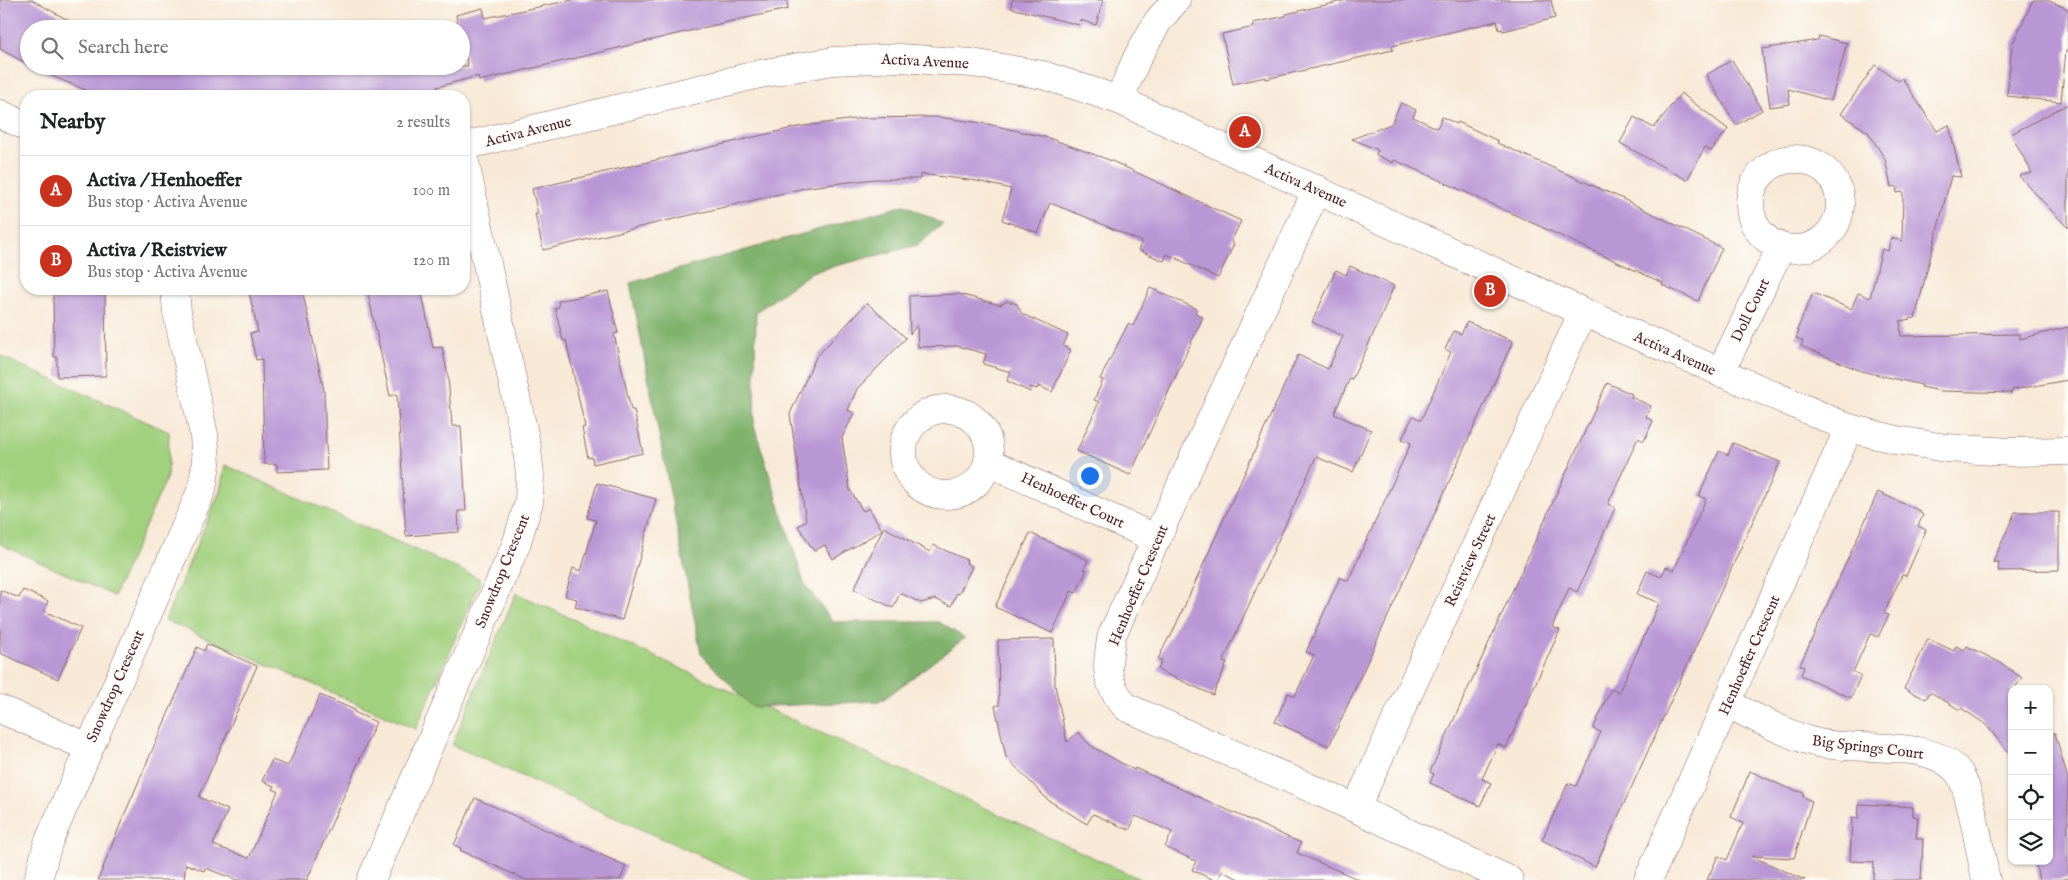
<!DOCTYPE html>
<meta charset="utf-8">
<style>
body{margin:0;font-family:"IM FELL English",serif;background:#f6f6f6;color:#202124}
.controls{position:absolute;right:15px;bottom:15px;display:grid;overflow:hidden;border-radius:10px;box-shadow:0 1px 4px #0004}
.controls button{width:45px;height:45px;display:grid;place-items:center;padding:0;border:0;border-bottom:1px solid #e0e0e0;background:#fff;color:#202124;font:25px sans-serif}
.you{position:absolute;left:1089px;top:475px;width:18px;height:18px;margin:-12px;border:4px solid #fff;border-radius:50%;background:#1a73e8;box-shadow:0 0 0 8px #1a73e833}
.badge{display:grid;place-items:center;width:32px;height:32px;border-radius:50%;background:#c8321e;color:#fff;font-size:16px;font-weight:700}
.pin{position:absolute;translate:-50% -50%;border:2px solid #fff;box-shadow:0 1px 5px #0006}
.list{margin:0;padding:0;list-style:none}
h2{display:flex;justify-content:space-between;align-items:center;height:65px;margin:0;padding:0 20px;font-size:21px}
h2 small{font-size:16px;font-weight:400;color:#757577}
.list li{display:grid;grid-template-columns:32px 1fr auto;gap:15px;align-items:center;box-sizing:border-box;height:70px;padding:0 20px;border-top:1px solid #e0e0e0}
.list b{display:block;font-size:19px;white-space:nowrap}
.list p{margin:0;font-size:16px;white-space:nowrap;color:#757577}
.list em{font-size:16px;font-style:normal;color:#757577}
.icon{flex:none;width:28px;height:28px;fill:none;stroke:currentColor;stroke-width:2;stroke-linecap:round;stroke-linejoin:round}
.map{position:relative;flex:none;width:2068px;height:880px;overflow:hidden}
.search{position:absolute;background:#fff;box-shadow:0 1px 4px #0004;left:20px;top:20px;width:450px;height:55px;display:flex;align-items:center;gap:12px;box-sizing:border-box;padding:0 18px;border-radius:28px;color:#757577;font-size:19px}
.panel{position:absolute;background:#fff;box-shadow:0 1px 4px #0004;left:20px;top:90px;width:450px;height:205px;border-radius:20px}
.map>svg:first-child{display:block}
.green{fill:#a1d07e;stroke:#767854}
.forest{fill:#80b26d;stroke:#65684c}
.building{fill:#b997d5}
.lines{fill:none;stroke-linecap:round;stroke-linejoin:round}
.street-casing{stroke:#876667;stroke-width:29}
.street{stroke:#fff;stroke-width:28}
.labels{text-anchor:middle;stroke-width:5;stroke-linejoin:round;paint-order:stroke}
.street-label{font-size:15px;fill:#4a1f2b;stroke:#fdfcf7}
</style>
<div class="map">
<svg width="2068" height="880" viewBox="0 0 2068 880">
<rect width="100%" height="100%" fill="#fdfcf7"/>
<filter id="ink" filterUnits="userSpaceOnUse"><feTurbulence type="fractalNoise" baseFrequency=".02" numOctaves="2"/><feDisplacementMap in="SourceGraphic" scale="10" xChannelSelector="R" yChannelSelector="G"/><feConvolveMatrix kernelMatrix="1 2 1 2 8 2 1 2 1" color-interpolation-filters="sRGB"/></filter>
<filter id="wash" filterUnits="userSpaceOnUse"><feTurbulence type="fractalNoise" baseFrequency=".0096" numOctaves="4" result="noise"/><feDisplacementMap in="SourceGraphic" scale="20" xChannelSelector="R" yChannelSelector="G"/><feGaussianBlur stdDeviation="1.12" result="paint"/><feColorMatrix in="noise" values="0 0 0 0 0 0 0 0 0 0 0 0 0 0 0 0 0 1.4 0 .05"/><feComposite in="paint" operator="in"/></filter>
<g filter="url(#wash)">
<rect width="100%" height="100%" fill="#f8e9d7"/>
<!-- green -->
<g class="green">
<path d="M 0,356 L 169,432 L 168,475 L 114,596 L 0,544 Z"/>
<path d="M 225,465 L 481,579 L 416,729 L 165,620 L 220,491 Z"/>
<path d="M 516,593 L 1142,880 L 755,880 L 452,745 Z"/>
</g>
<!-- forest -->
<path class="forest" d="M 904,205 L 943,224 L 918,245 L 812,272 L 756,312 L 754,426 L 804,583 L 833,622 L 939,622 L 965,638 L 881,701 L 752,707 L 701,654 L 630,283 Z"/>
<g id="blocks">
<!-- building -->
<g class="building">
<path d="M 0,0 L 32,0 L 84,29 L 29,29 L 29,65 L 0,49 Z"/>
<path d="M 572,0 L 787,0 L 788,9 L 723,23 L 479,81 L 478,76 L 437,87 L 438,91 L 414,96 L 100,96 L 28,66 L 468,66 L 461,38 L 461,29 L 459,29 L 456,15 L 483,8 L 485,18 Z"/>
<path d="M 1012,0 L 1103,0 L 1096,25 L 1080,20 L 1079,25 L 1011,8 Z"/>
<path d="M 1347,0 L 1551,0 L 1555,18 L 1503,31 L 1502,29 L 1499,30 L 1497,21 L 1392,46 L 1393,50 L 1266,79 L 1266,77 L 1233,84 L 1222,34 L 1254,27 L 1253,23 L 1286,16 L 1286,14 Z"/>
<path d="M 2033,0 L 2047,0 L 2068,9 L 2068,51 L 2066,50 L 2061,102 L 2007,96 L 2012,45 Z"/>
<path d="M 1819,36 L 1847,43 L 1831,101 L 1788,89 L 1790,104 L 1770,107 L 1762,49 L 1818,40 Z"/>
<path d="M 1732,60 L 1762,110 L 1736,125 L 1706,75 Z"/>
<path d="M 1875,65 L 1899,81 L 1902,78 L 1937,131 L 1949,125 L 1961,177 L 1951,176 L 1915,318 L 1900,321 L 1901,336 L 2020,334 L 2020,339 L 2068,327 L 2068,380 L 2012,390 L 2012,393 L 1941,391 L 1921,387 L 1922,385 L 1861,371 L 1801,346 L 1803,341 L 1796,338 L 1799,331 L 1797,330 L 1813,293 L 1851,309 L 1858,293 L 1870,298 L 1882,249 L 1888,251 L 1891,238 L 1902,241 L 1903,192 L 1897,193 L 1896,186 L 1891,187 L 1885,159 L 1868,132 L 1841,114 Z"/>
<path d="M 1681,93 L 1728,129 L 1711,151 L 1705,147 L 1687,180 L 1620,143 L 1634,117 L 1654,128 Z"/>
<path d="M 1401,103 L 1416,110 L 1413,117 L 1437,128 L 1442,117 L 1457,124 L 1458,122 L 1498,141 L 1497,143 L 1621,198 L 1722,248 L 1698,301 L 1662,285 L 1663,283 L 1437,179 L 1394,160 L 1393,163 L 1376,155 L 1378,150 L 1352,139 L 1391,124 Z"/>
<path d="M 2068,104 L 2068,228 L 2019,176 L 2032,173 L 2011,134 Z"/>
<path d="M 936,117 L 983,123 L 1049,138 L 1112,161 L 1241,221 L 1231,242 L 1234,244 L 1218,278 L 1167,254 L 1164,261 L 1138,250 L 1142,242 L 1086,217 L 1050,203 L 1038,233 L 1002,220 L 1011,189 L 977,181 L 920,174 L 920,179 L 874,179 L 809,187 L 543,250 L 535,214 L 538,214 L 532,189 L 797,127 L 862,118 Z"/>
<path d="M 1350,266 L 1394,286 L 1367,348 L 1352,379 L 1350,378 L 1334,414 L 1371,430 L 1353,472 L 1316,457 L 1223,662 L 1227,663 L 1213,695 L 1158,670 L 1162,660 L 1158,659 L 1169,637 L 1170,638 L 1298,355 L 1328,369 L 1343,336 L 1312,322 L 1336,270 L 1346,275 Z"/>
<path d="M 1150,288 L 1197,309 L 1195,313 L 1203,317 L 1130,475 L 1077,451 L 1099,402 L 1094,400 L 1103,380 L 1100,379 L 1128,324 L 1133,326 Z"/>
<path d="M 53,289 L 105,289 L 106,376 L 57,377 L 57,357 L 54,357 Z"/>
<path d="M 252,289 L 302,289 L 324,390 L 327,470 L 277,472 L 277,464 L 264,464 L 262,359 L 256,360 L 250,333 L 258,332 L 249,292 L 252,291 Z"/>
<path d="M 367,289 L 421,289 L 433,348 L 442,347 L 448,376 L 452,426 L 461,426 L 466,511 L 458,511 L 459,532 L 406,536 L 397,394 L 390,396 Z"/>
<path d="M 608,291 L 618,333 L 614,334 L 631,410 L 634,410 L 643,453 L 593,464 L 592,457 L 588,458 L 582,428 L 585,427 L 566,340 L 563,341 L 555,308 L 559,307 L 558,301 Z"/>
<path d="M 959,294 L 1000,305 L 1007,301 L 1017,304 L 1022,314 L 1068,335 L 1063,346 L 1071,350 L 1052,392 L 1039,386 L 1037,389 L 1031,387 L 1030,392 L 1007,381 L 1011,372 L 983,364 L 986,354 L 957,346 L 918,347 L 917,325 L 910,334 L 909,296 Z"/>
<path d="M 867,303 L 906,338 L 857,389 L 848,410 L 854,413 L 842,438 L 850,490 L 863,511 L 869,508 L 882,530 L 833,559 L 825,545 L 814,551 L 798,526 L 806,521 L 790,414 L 816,357 Z"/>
<path d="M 1467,322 L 1513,341 L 1329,746 L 1275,722 L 1288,693 L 1295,696 L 1314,655 L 1306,652 L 1336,586 L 1340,577 L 1348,581 L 1411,443 L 1402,439 L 1413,416 L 1421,420 L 1451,352 L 1445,349 L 1454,331 L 1461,334 Z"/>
<path d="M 1607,383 L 1632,394 L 1631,397 L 1651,406 L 1646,417 L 1653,421 L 1644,441 L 1638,438 L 1608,504 L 1615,508 L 1577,592 L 1569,588 L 1552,627 L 1560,630 L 1506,748 L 1498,744 L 1482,779 L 1491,783 L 1480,806 L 1430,783 L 1434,774 L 1430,772 Z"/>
<path d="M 1733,443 L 1780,462 L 1595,867 L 1542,840 L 1568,783 L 1576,786 L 1601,732 L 1593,729 L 1611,689 L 1619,692 L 1659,603 L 1637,594 L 1647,571 L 1661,577 L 1666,567 L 1674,570 L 1706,499 L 1699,496 L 1719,451 L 1728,455 Z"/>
<path d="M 597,483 L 656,499 L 622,620 L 575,607 L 577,599 L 565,596 L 573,568 L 581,571 L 596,520 L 587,518 Z"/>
<path d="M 1878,492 L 1920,511 L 1920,513 L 1923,515 L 1918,526 L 1926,530 L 1906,576 L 1902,575 L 1884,613 L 1889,615 L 1878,637 L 1870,634 L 1853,672 L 1861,675 L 1851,698 L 1801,675 L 1804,667 L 1800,665 Z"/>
<path d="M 2015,512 L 2059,512 L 2059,570 L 1998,571 L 1999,562 L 1993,562 Z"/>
<path d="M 884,527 L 930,552 L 933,545 L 967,560 L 966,563 L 972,566 L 959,594 L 957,593 L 951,606 L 935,599 L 921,603 L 900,593 L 893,608 L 854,589 Z"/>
<path d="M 1030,533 L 1088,560 L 1084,569 L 1087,570 L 1076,593 L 1071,591 L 1052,633 L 995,607 Z"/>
<path d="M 0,590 L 19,598 L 23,590 L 48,601 L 44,611 L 81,628 L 58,679 L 0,653 Z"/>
<path d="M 1054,639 L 1055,685 L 1067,742 L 1078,732 L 1091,746 L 1134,770 L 1135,768 L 1159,779 L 1301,843 L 1297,853 L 1360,880 L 1241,880 L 1222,871 L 1218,880 L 1214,880 L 1192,870 L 1196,861 L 1165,847 L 1172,832 L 1136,816 L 1129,830 L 1093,814 L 1087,824 L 1048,800 L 1006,757 L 995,706 L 999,705 L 998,640 Z"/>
<path d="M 1928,639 L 1954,651 L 1956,646 L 1964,650 L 1967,646 L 2001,663 L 2022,678 L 2014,689 L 2012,689 L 2012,756 L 1985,724 L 1961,708 L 1960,710 L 1930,692 L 1926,699 L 1904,689 Z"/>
<path d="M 207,644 L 257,666 L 199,797 L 228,810 L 213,845 L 249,858 L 278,791 L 272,789 L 274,786 L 262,781 L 272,760 L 288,766 L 320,695 L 355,710 L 354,712 L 376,722 L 307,880 L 237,880 L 205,868 L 204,871 L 186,864 L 184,880 L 98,880 L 122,820 L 197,647 L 204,651 Z"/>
<path d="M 2055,733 L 2068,779 L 2068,878 L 2057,880 L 2039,880 L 2035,861 L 2049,861 L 2049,734 Z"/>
<path d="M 1750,771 L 1785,787 L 1804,793 L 1803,797 L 1812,801 L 1794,858 L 1751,856 L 1805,880 L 1707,880 L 1718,856 L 1727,860 L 1743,823 L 1731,817 Z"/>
<path d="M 475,798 L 626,866 L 620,880 L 526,880 L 460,850 L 461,848 L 454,845 Z"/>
<path d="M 1859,804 L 1913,807 L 1913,816 L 1918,817 L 1916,839 L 1923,839 L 1921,880 L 1873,880 L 1874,862 L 1850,861 L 1852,818 L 1858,819 Z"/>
</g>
</g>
</g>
<g filter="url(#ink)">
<use href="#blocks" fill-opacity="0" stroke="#876667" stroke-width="1"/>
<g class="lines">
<!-- street casing -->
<g class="street-casing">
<g id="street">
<path d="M 1119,100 L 1137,58 L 1158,21 L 1176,0"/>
<path d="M 0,114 L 26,126"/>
<path d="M 464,146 L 760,74 L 833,61 L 900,58 L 972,63 L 1043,75 L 1119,100 L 1583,312 L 1849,428 L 1897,440 L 1946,448 L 2010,452 L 2068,451"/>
<circle cx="1795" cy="204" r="45"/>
<path d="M 1317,189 L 1112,635 C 1106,667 1104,681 1126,707 L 1342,802 L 1509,880"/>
<path d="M 1720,373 L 1781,247"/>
<circle cx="946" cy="452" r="43"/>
<path d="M 988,462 L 1157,539"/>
<path d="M 1728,704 C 1753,716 1780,731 1807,740 C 1851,755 1930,735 1959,773 C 1971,789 1981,858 1986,880"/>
<path d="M 0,709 L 88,747"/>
<path d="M 1356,808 L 1583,312"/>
<path d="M 38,880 L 48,843 L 202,489 L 206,464 L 204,435 L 177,312 L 175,289"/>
<path d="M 371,880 L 516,545 L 529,502 L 530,475 L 527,448 L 464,158"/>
<path d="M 1648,880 L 1849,428"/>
</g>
</g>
<!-- street -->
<use href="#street" class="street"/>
</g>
</g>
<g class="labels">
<!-- street labels -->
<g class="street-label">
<text transform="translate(925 61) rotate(3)" y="5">Activa Avenue</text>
<text transform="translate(528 131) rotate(-14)" y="5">Activa Avenue</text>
<text transform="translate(1306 185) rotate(24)" y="5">Activa Avenue</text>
<text transform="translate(1750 310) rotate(-64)" y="5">Doll Court</text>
<text transform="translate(1675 353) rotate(24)" y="5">Activa Avenue</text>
<text transform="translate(1073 500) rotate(25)" y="5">Henhoeffer Court</text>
<text transform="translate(1470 560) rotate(-65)" y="5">Reistview Street</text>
<text transform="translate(502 571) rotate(-68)" y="5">Snowdrop Crescent</text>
<text transform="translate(1138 585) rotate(-67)" y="5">Henhoeffer Crescent</text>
<text transform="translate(1749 655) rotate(-66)" y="5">Henhoeffer Crescent</text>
<text transform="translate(115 686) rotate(-66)" y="5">Snowdrop Crescent</text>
<text transform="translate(1868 747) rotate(7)" y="5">Big Springs Court</text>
</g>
</g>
</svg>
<div class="controls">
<button>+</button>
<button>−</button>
<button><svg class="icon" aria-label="locate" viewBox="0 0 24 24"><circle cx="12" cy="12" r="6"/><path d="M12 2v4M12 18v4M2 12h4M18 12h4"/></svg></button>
<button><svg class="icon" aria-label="layers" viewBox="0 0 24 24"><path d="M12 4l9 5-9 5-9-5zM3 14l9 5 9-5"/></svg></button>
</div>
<div class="you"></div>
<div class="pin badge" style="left:1245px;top:132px">A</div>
<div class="pin badge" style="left:1490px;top:291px">B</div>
<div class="search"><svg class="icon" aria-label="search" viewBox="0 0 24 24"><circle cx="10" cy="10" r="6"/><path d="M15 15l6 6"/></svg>Search here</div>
<section class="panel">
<h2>Nearby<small>2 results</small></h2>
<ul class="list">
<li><span class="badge">A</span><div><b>Activa / Henhoeffer</b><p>Bus stop · Activa Avenue</p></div><em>100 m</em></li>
<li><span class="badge">B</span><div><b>Activa / Reistview</b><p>Bus stop · Activa Avenue</p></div><em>120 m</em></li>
</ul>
</section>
</div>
